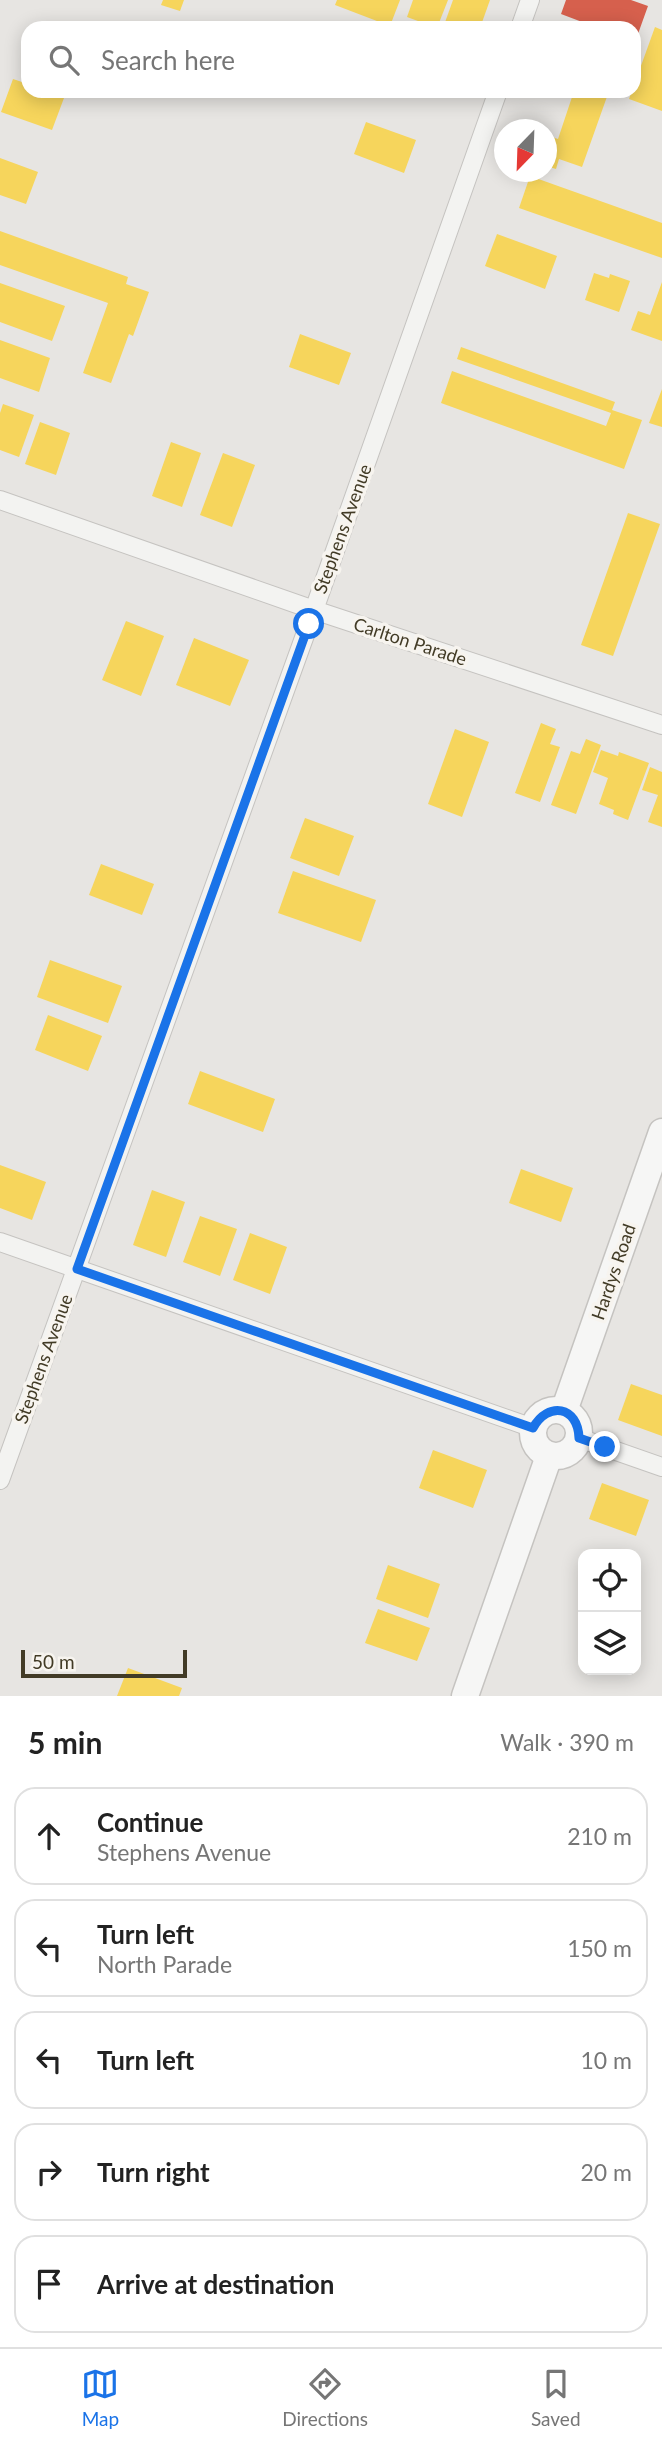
<!DOCTYPE html>
<meta charset="utf-8">
<style>
body{margin:0;font-family:Lato,sans-serif;background:#f6f6f6;color:#222}
.controls{position:absolute;right:21px;bottom:21px;display:grid;overflow:hidden;border-radius:14px;box-shadow:0 4px 18px #0003}
.controls button{width:63px;height:63px;display:grid;place-items:center;padding:0;border:0;border-bottom:2px solid #e0e0e0;background:#fff;color:#222;font:35px sans-serif}
.compass{position:absolute;left:494px;top:119px;width:63px;height:63px;border-radius:50%;background:#fff;box-shadow:0 4px 18px #0003;rotate:203deg}
.scale{position:absolute;left:21px;bottom:18px;width:166px;box-sizing:border-box;padding-left:7px;border:4px solid #423b26;border-top:0;font-size:19px;line-height:24px;white-space:nowrap;color:#423b26;-webkit-text-stroke:5px #f7f4ef;paint-order:stroke}
.stop{position:absolute;width:21px;height:21px;margin:-16px;border:5px solid #1a73e8;border-radius:50%;background:#fff}
.stop.end{background:#1a73e8;border-color:#fff;box-shadow:0 2px 7px #0008}
.list{margin:0;padding:0;list-style:none}
h2{display:flex;justify-content:space-between;align-items:center;height:91px;margin:0;padding:0 28px;font-size:30px}
h2 small{font-size:23px;font-weight:400;color:#767676}
.list li{display:grid;grid-template-columns:46px 1fr auto;gap:21px;align-items:center;box-sizing:border-box;height:98px;margin:0 14px 14px;padding:0 14px;border:2px solid #e0e0e0;border-radius:21px}
.list b{display:block;font-size:26px;white-space:nowrap}
.list p{margin:0;font-size:23px;white-space:nowrap;color:#767676}
.list em{font-size:23px;font-style:normal;color:#767676}
.icon{flex:none;width:38px;height:38px;fill:none;stroke:currentColor;stroke-width:2;stroke-linecap:round;stroke-linejoin:round}
.map{position:relative;flex:none;width:662px;height:1696px;overflow:hidden}
.search{position:absolute;background:#fff;box-shadow:0 4px 18px #0003;left:21px;right:21px;top:21px;height:77px;display:flex;align-items:center;gap:18px;box-sizing:border-box;padding:0 24px;border-radius:21px;color:#767676;font-size:26px}
.sheet{height:651px;background:#fff}
nav{display:flex;justify-content:space-around;align-items:center;box-sizing:border-box;height:98px;border-top:2px solid #e0e0e0;background:#fff;font-size:19px;color:#767676}
nav a{display:grid;justify-items:center;gap:4px}
nav .on{color:#1a73e8}
.map>svg:first-child{display:block}
.homes{fill:#f6d55c}
.shops{fill:#d6604d}
.lines{fill:none;stroke-linecap:round;stroke-linejoin:round}
.street-casing{stroke:#c5c3c0;stroke-width:20}
.secondary-casing{stroke:#c5c3c0;stroke-width:29}
.street{stroke:#f3f3f1;stroke-width:18}
.secondary{stroke:#f6f6f5;stroke-width:26}
.route{stroke:#1a73e8;stroke-width:9}
.labels{text-anchor:middle;stroke-width:7;stroke-linejoin:round;paint-order:stroke}
.street-label{font-size:18px;fill:#423b26;stroke:#f7f4ef}
</style>
<div class="map">
<svg width="662" height="1696" viewBox="0 0 662 1696">
<rect width="100%" height="100%" fill="#e7e5e2"/>
<!-- homes -->
<g class="homes">
<path d="M 163,0 L 184,0 L 180,11 L 161,5 Z"/>
<path d="M 337,0 L 400,0 L 390,26 L 335,5 Z"/>
<path d="M 413,0 L 448,0 L 437,28 L 407,17 Z"/>
<path d="M 453,0 L 490,0 L 480,28 L 443,28 Z"/>
<path d="M 655,27 L 662,30 L 662,111 L 629,99 Z"/>
<path d="M 13,79 L 28,84 L 28,91 L 46,91 L 64,98 L 52,130 L 1,112 Z"/>
<path d="M 574,91 L 609,91 L 582,167 L 559,159 L 556,169 L 546,166 L 546,135 L 558,139 Z"/>
<path d="M 366,122 L 416,140 L 404,173 L 354,154 Z"/>
<path d="M 0,158 L 38,172 L 26,204 L 0,195 Z"/>
<path d="M 530,176 L 662,223 L 662,258 L 519,208 Z"/>
<path d="M 0,231 L 128,277 L 126,284 L 149,292 L 133,336 L 129,334 L 111,383 L 83,373 L 108,303 L 0,265 Z"/>
<path d="M 497,234 L 557,256 L 545,289 L 485,266 Z"/>
<path d="M 594,273 L 609,278 L 610,274 L 630,281 L 619,312 L 585,300 Z"/>
<path d="M 662,282 L 662,341 L 631,330 L 638,311 L 650,315 Z"/>
<path d="M 0,283 L 65,306 L 52,341 L 0,322 Z"/>
<path d="M 300,334 L 351,353 L 339,385 L 289,367 Z"/>
<path d="M 0,340 L 50,358 L 39,392 L 0,378 Z"/>
<path d="M 461,347 L 615,402 L 612,410 L 642,420 L 624,469 L 441,403 L 452,371 L 606,426 L 611,413 L 457,359 Z"/>
<path d="M 662,389 L 662,427 L 649,423 Z"/>
<path d="M 3,404 L 34,415 L 19,457 L 0,450 L 0,413 Z"/>
<path d="M 40,422 L 70,433 L 56,475 L 25,464 Z"/>
<path d="M 171,442 L 201,453 L 182,507 L 152,496 Z"/>
<path d="M 223,453 L 255,465 L 232,527 L 200,515 Z"/>
<path d="M 628,513 L 660,524 L 613,656 L 581,645 Z"/>
<path d="M 126,621 L 164,636 L 141,696 L 102,680 Z"/>
<path d="M 194,638 L 249,660 L 230,706 L 176,685 Z"/>
<path d="M 541,723 L 556,729 L 550,744 L 560,747 L 540,802 L 515,793 Z"/>
<path d="M 455,729 L 489,742 L 462,817 L 428,804 Z"/>
<path d="M 586,739 L 601,745 L 576,814 L 551,805 L 571,751 L 580,754 Z"/>
<path d="M 601,750 L 618,756 L 619,752 L 649,763 L 628,820 L 613,814 L 614,810 L 599,804 L 608,778 L 593,772 Z"/>
<path d="M 650,767 L 662,772 L 662,827 L 648,822 L 658,795 L 642,790 Z"/>
<path d="M 305,818 L 354,836 L 339,876 L 290,858 Z"/>
<path d="M 101,864 L 154,884 L 142,915 L 89,895 Z"/>
<path d="M 293,871 L 376,900 L 361,942 L 278,913 Z"/>
<path d="M 50,960 L 122,986 L 108,1023 L 37,997 Z"/>
<path d="M 48,1015 L 102,1036 L 88,1071 L 35,1050 Z"/>
<path d="M 200,1071 L 275,1099 L 263,1132 L 188,1104 Z"/>
<path d="M 0,1165 L 46,1182 L 32,1220 L 0,1208 Z"/>
<path d="M 521,1169 L 573,1188 L 561,1222 L 509,1203 Z"/>
<path d="M 152,1190 L 185,1202 L 166,1257 L 133,1245 Z"/>
<path d="M 200,1216 L 237,1229 L 220,1276 L 183,1262 Z"/>
<path d="M 250,1233 L 287,1247 L 270,1294 L 233,1280 Z"/>
<path d="M 631,1384 L 662,1395 L 662,1436 L 618,1420 Z"/>
<path d="M 433,1450 L 487,1470 L 473,1508 L 419,1488 Z"/>
<path d="M 602,1483 L 649,1500 L 636,1536 L 589,1519 Z"/>
<path d="M 388,1565 L 440,1584 L 428,1618 L 376,1599 Z"/>
<path d="M 378,1609 L 430,1628 L 417,1661 L 365,1643 Z"/>
<path d="M 128,1668 L 182,1688 L 179,1696 L 117,1696 Z"/>
</g>
<!-- shops -->
<path class="shops" d="M 566,0 L 631,0 L 648,6 L 634,45 L 634,28 L 598,28 L 561,14 Z"/>
<g class="lines">
<!-- street casing -->
<g class="street-casing">
<g id="street">
<path d="M 520,28 L 530,0"/>
<path d="M 0,500 L 314,610 L 662,725"/>
<path d="M 0,1242 L 533,1428"/>
<path d="M 579,1438 L 662,1467"/>
<path d="M 0,1480 L 309,624 L 498,91"/>
</g>
</g>
<!-- secondary casing -->
<g class="secondary-casing">
<g id="secondary">
<circle cx="556" cy="1433" r="23"/>
<path d="M 564,1411 L 662,1132"/>
<path d="M 465,1696 L 549,1456"/>
</g>
</g>
<!-- street -->
<use href="#street" class="street"/>
<!-- secondary -->
<use href="#secondary" class="secondary"/>
</g>
<g class="lines">
<!-- route -->
<path class="route" d="M 309,624 L 77,1269 L 533,1428 C 548,1401 578,1406 579,1438 L 605,1447"/>
</g>
<g class="labels">
<!-- street labels -->
<g class="street-label">
<text transform="translate(343 529) rotate(-70)" y="6">Stephens Avenue</text>
<text transform="translate(410 642) rotate(18)" y="6">Carlton Parade</text>
<text transform="translate(614 1272) rotate(-71)" y="6">Hardys Road</text>
<text transform="translate(44 1359) rotate(-70)" y="6">Stephens Avenue</text>
</g>
</g>
</svg>
<div class="controls">
<button><svg class="icon" aria-label="locate" viewBox="0 0 24 24"><circle cx="12" cy="12" r="6"/><path d="M12 2v4M12 18v4M2 12h4M18 12h4"/></svg></button>
<button><svg class="icon" aria-label="layers" viewBox="0 0 24 24"><path d="M12 4l9 5-9 5-9-5zM3 14l9 5 9-5"/></svg></button>
</div>
<svg class="compass" viewBox="-18 -18 36 36"><path d="M0-13l5 13h-10z" fill="#e53935"/><path d="M0 13l5-13h-10z" fill="#767676"/></svg>
<div class="scale">50 m</div>
<div class="stop" style="left:309px;top:624px"></div>
<div class="stop end" style="left:605px;top:1447px"></div>
<div class="search"><svg class="icon" aria-label="search" viewBox="0 0 24 24"><circle cx="10" cy="10" r="6"/><path d="M15 15l6 6"/></svg>Search here</div>
</div>
<section class="sheet">
<h2>5 min<small>Walk · 390 m</small></h2>
<ul class="list">
<li><svg class="icon" aria-label="ahead" viewBox="0 0 24 24"><path d="M12 20V5M6 11l6-6 6 6"/></svg><div><b>Continue</b><p>Stephens Avenue</p></div><em>210 m</em></li>
<li><svg class="icon" aria-label="left" viewBox="0 0 24 24"><path d="M17 20v-9H6M10 6l-5 5 5 5"/></svg><div><b>Turn left</b><p>North Parade</p></div><em>150 m</em></li>
<li><svg class="icon" aria-label="left" viewBox="0 0 24 24"><path d="M17 20v-9H6M10 6l-5 5 5 5"/></svg><div><b>Turn left</b></div><em>10 m</em></li>
<li><svg class="icon" aria-label="right" viewBox="0 0 24 24"><path d="M7 20v-9h11M14 6l5 5-5 5"/></svg><div><b>Turn right</b></div><em>20 m</em></li>
<li><svg class="icon" aria-label="arrive" viewBox="0 0 24 24"><path d="M6 21V4h12l-3 4 3 4H6"/></svg><div><b>Arrive at destination</b></div></li>
</ul>
</section>
<nav>
<a class="on"><svg class="icon" aria-label="map" viewBox="0 0 24 24"><path d="M3 6l6-2 6 2 6-2v14l-6 2-6-2-6 2zM9 4v14M15 6v14"/></svg>Map</a>
<a><svg class="icon" aria-label="directions" viewBox="0 0 24 24"><path d="M12 3l9 9-9 9-9-9zM9 14v-3h6M13 9l2 2-2 2"/></svg>Directions</a>
<a><svg class="icon" aria-label="saved" viewBox="0 0 24 24"><path d="M7 4h10v16l-5-4-5 4z"/></svg>Saved</a>
</nav>
